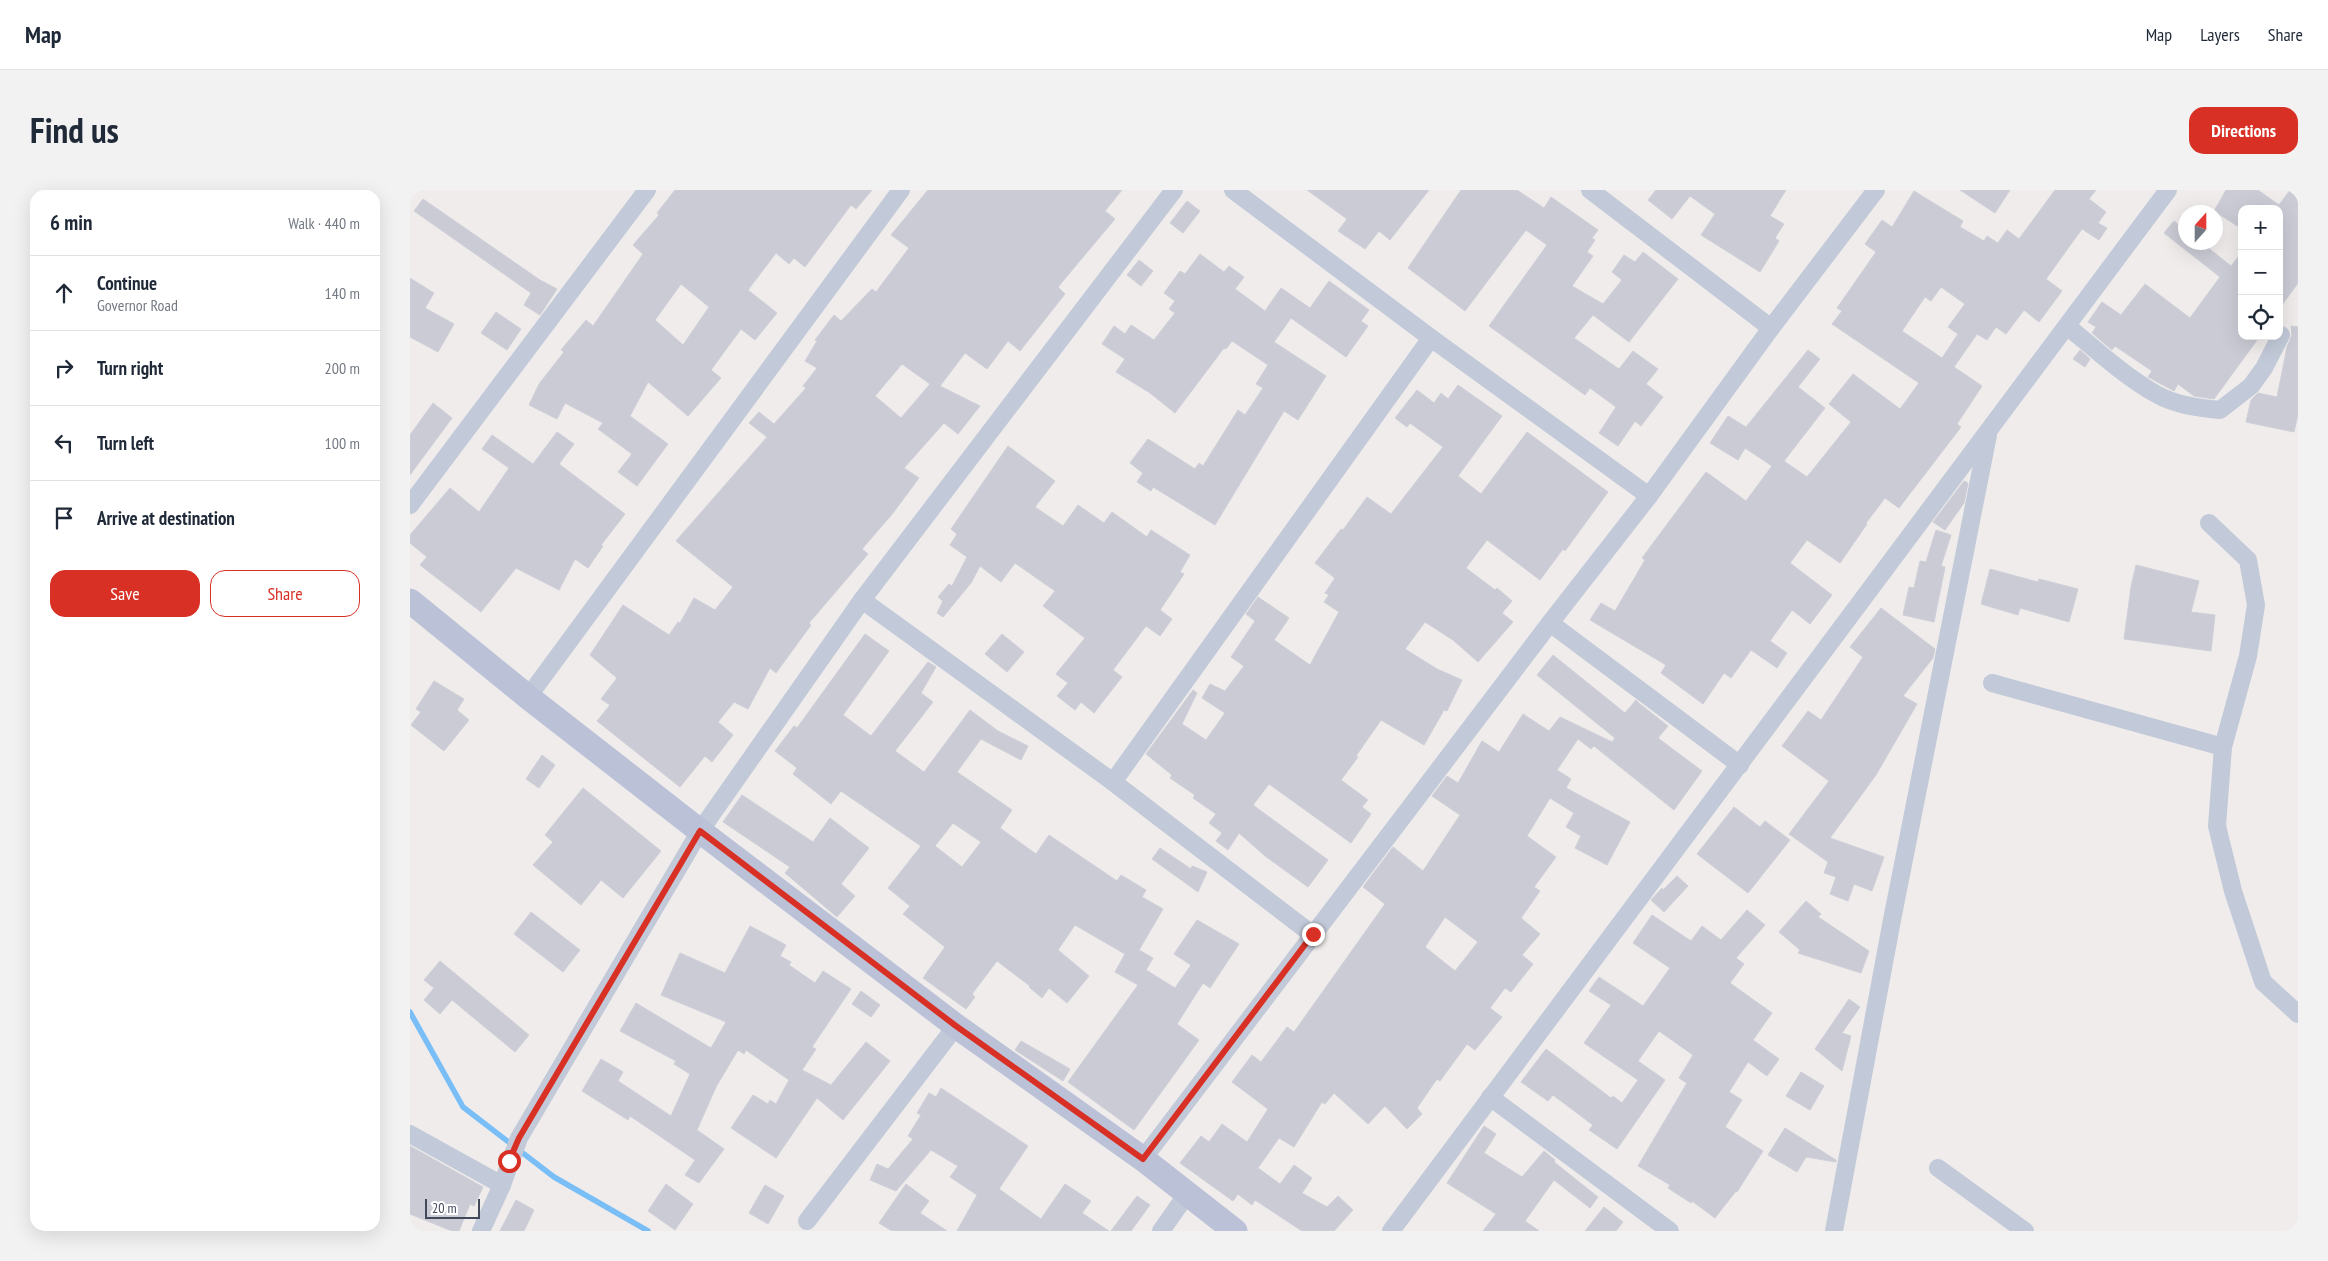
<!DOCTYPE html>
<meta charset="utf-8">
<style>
body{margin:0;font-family:"PT Sans Narrow",sans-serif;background:#f2f2f3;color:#1f2937}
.controls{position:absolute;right:15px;top:15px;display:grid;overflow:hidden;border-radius:10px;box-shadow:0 5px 20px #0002}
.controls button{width:45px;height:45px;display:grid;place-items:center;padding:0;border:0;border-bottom:1px solid #e0e1e3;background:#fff;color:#1f2937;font:25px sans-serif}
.compass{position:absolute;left:1768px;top:15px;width:45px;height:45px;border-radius:50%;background:#fff;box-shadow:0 5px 20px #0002;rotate:21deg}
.scale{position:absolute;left:15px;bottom:12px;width:55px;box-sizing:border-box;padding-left:5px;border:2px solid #42495b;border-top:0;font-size:14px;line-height:18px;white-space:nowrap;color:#42495b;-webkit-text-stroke:4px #fff;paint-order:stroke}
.stop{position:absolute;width:15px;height:15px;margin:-11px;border:4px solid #d93025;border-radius:50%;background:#fff}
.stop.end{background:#d93025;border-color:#fff;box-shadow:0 1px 5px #0008}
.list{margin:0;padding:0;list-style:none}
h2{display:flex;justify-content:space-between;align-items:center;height:65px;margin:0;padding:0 20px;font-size:21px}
h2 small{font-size:16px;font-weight:400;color:#747a83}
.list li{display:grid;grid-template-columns:32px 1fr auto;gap:15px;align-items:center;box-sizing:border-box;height:75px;padding:0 20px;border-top:1px solid #e0e1e3}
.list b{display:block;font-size:19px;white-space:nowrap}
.list p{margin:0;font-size:16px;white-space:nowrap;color:#747a83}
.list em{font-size:16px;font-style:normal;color:#747a83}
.actions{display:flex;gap:10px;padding:15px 20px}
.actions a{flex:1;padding:11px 0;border:1px solid #d93025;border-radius:15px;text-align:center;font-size:18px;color:#d93025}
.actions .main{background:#d93025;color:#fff}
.icon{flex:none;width:28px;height:28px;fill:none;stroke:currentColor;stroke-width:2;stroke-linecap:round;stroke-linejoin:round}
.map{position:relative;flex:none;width:1888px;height:1041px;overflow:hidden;border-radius:15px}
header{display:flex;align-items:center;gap:30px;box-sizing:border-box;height:70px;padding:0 25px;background:#fff;border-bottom:1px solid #e0e1e3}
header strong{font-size:24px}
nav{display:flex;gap:28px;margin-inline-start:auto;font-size:18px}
.intro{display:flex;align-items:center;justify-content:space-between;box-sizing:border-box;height:120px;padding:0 30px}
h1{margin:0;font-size:35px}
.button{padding:12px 22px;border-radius:15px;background:#d93025;color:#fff;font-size:18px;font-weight:700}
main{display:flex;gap:30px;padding:0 30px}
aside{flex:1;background:#fff;border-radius:15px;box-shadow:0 5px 20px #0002}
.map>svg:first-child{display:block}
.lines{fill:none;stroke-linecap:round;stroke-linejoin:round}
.stream{stroke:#79bef6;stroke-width:5.5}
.building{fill:#cacbd4;stroke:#cecfd8;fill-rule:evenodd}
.street{stroke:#c2c9d8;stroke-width:18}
.secondary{stroke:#bbc2d8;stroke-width:25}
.route{stroke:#d93025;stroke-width:6}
</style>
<header>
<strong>Map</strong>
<nav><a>Map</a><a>Layers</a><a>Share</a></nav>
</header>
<div class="intro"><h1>Find us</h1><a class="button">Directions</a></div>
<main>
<aside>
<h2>6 min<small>Walk · 440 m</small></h2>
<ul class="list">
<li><svg class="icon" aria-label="ahead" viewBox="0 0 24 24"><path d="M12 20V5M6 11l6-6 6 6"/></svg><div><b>Continue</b><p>Governor Road</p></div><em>140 m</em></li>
<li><svg class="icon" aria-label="right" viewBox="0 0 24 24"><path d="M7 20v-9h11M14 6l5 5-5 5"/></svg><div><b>Turn right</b></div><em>200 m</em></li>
<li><svg class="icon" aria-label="left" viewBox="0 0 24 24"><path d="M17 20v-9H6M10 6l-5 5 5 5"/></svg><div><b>Turn left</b></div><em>100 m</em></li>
<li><svg class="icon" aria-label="arrive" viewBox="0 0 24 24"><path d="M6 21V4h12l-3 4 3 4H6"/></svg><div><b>Arrive at destination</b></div></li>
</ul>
<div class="actions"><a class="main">Save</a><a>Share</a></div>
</aside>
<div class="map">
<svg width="1888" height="1041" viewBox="0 0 1888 1041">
<rect width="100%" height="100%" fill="#efeceb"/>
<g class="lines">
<!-- stream -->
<path class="stream" d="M 0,822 L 53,917 L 144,987 L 238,1041"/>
</g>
<!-- building -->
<g class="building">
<path d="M 265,0 L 462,0 L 446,19 L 441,15 L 395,77 L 384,68 L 379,74 L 366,63 L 338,100 L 367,123 L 345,150 L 331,139 L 301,180 L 311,188 L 278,226 L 238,192 L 220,226 L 258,254 L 227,296 L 208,282 L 222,264 L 188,239 L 193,233 L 155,213 L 147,229 L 119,215 L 129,194 L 154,162 L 151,160 L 176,130 L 183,136 L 233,64 L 223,55 L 249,25 L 247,23 ZM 271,94 L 299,117 L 273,155 L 245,130 Z"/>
<path d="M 518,0 L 712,0 L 695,21 L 705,29 L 648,97 L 655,104 L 610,161 L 598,151 L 577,179 L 555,163 L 530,196 L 570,216 L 548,244 L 534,233 L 494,278 L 509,288 L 483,323 L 452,359 L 458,364 L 399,433 L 401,435 L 366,483 L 360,478 L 338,519 L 324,512 L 308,532 L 323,545 L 302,572 L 295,566 L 270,597 L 187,531 L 200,515 L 191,509 L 207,488 L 180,465 L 213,415 L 259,445 L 268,432 L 270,433 L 284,408 L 305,420 L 323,397 L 266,351 L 357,247 L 339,233 L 349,222 L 364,234 L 396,198 L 393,196 L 407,178 L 395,171 L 407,151 L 405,150 L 424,125 L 431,131 L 462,99 L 466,102 L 499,58 L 481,45 ZM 492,174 L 520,194 L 491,228 L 465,206 Z"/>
<path d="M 897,0 L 1019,0 L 980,50 L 969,41 L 955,59 L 928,41 L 937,29 Z"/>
<path d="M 1051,0 L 1107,0 L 1134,18 L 1141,7 L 1188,40 L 1182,48 L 1185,50 L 1177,62 L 1183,66 L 1162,96 L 1193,114 L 1212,90 L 1202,82 L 1214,65 L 1225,72 L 1233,62 L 1268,89 L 1219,152 L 1183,125 L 1164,148 L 1209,179 L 1223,161 L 1248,179 L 1236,194 L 1253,207 L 1231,236 L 1225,231 L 1208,256 L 1189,243 L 1206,217 L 1180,198 L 1175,205 L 1079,136 L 1137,55 L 1116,40 L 1055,121 L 998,78 Z"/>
<path d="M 1246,0 L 1376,0 L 1360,26 L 1374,34 L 1365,48 L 1369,51 L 1350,82 L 1291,45 L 1305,24 L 1280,6 L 1262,29 L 1238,10 Z"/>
<path d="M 1550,0 L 1600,0 L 1585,23 Z"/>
<path d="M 1645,0 L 1686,0 L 1679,9 L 1696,22 L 1688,33 L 1697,38 L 1689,50 L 1672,39 L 1636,89 L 1652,101 L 1629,132 L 1614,120 L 1596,144 L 1586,137 L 1577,150 L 1567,144 L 1544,177 L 1572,196 L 1547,234 L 1551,237 L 1489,318 L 1475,308 L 1456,333 L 1457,334 L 1430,373 L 1397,350 L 1380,373 L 1422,405 L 1400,434 L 1382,420 L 1360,451 L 1377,463 L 1367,478 L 1341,460 L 1321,488 L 1314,483 L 1293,514 L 1251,483 L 1256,475 L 1180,430 L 1191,413 L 1205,421 L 1235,370 L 1232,368 L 1296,282 L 1336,311 L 1362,276 L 1335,258 L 1328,270 L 1300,253 L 1318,226 L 1336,237 L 1398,160 L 1410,169 L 1388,197 L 1415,218 L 1374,271 L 1397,287 L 1441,232 L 1419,214 L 1443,184 L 1490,219 L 1509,193 L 1422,134 L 1432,121 L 1427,118 L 1466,62 L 1455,54 L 1472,30 L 1482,37 L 1504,1 L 1553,31 L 1550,37 L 1574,51 L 1577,46 L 1588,53 L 1597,40 L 1609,49 ZM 1531,97 L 1555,114 L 1538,137 L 1548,144 L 1532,168 L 1492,141 L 1515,107 L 1521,111 Z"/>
<path d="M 1816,0 L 1848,0 L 1869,15 L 1880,0 L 1888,7 L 1888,93 L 1869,119 L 1869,19 L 1832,19 L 1832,39 L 1804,21 Z"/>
<path d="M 13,9 L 130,90 L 147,99 L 130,125 L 114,115 L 121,103 L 4,21 Z"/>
<path d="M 777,11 L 790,21 L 773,43 L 760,33 Z"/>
<path d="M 1764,31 L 1776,41 L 1776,52 L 1791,52 L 1821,76 L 1832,62 L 1832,146 L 1850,146 L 1804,209 L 1784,206 L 1768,194 L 1764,201 L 1740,188 L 1738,187 L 1742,181 L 1705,156 L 1702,160 L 1682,143 L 1686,137 L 1678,132 L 1692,112 L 1711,125 L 1735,94 L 1780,128 L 1810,87 L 1754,43 Z"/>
<path d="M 790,64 L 814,82 L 819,76 L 834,87 L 825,99 L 855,121 L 871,98 L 900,118 L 919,91 L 959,120 L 951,131 L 958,136 L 936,167 L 881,128 L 864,152 L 916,186 L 888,230 L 874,221 L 805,335 L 743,297 L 741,301 L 727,292 L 733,283 L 720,273 L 738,249 L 785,279 L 789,273 L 793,276 L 828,220 L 835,225 L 853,198 L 846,194 L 858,175 L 822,151 L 816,159 L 814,158 L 765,223 L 740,203 L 706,182 L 715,169 L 692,154 L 704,136 L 715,144 L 721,135 L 744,150 L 765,123 L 759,119 L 765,111 L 754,103 L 770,81 L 775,84 Z"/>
<path d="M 729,70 L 743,81 L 731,96 L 717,85 Z"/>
<path d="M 0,88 L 24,103 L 15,118 L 44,134 L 28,162 L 0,147 Z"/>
<path d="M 86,122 L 111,139 L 97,160 L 71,143 Z"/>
<path d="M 1881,136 L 1888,137 L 1888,224 L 1884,242 L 1836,232 L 1841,210 L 1848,203 L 1867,207 L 1877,157 L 1882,145 Z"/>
<path d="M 1670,160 L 1680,169 L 1675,177 L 1663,169 Z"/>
<path d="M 1048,195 L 1092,226 L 1048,286 L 1071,304 L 1117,242 L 1198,302 L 1155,361 L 1153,359 L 1130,390 L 1077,350 L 1056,378 L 1085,400 L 1087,398 L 1102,411 L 1092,423 L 1103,432 L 1068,472 L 1043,450 L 1015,432 L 995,459 L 1027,479 L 1052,490 L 1037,521 L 1034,520 L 1014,555 L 971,530 L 946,566 L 948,567 L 931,590 L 958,610 L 952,617 L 961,624 L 941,653 L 859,594 L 843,615 L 918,670 L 898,697 L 855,666 L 829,643 L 818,660 L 806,651 L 812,643 L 799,633 L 806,624 L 783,608 L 785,605 L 760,588 L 762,585 L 736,564 L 783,500 L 787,503 L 772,534 L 796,550 L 815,523 L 792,508 L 800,494 L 815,501 L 834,476 L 821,467 L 845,431 L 836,424 L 848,407 L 879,428 L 864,450 L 900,475 L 929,422 L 914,412 L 919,405 L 915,403 L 925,388 L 905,373 L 931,339 L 933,340 L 957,307 L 981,324 L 1033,257 L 1000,233 L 997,237 L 985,228 L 1007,200 L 1024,213 L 1031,203 L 1038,209 Z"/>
<path d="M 23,213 L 42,228 L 0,285 L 0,245 Z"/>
<path d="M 147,242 L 164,254 L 149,274 L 215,324 L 191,355 L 193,356 L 178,378 L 165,369 L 149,400 L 106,378 L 71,422 L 10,375 L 17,367 L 0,353 L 0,345 L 40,298 L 69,322 L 99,278 L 72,259 L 82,245 L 123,274 Z"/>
<path d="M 598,256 L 645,291 L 625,317 L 653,336 L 668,315 L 694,333 L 702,322 L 737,347 L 741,340 L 780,365 L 770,382 L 774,384 L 750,420 L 762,429 L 750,446 L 736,436 L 703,480 L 712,487 L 684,523 L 671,512 L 665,520 L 647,506 L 658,493 L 646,484 L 675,448 L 633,416 L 645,401 L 605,373 L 591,392 L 570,376 L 561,393 L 533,427 L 527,423 L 533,411 L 528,407 L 539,394 L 542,396 L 557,367 L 540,355 L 547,344 L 541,339 Z"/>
<path d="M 1554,291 L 1558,293 L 1554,313 L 1535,340 L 1523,332 Z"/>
<path d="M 1526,340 L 1541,345 L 1531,376 L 1535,377 L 1524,432 L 1493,425 L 1499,397 L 1504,398 L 1510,371 L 1516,372 Z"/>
<path d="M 1726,375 L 1789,391 L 1781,422 L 1805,425 L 1801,461 L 1714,449 L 1721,397 Z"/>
<path d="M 1580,379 L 1628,392 L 1629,389 L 1668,399 L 1659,432 L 1610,418 L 1608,425 L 1571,414 Z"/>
<path d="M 1471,418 L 1525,459 L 1523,468 L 1493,506 L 1507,514 L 1466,585 L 1420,648 L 1474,667 L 1462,701 L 1444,694 L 1438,711 L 1420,704 L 1426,687 L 1414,683 L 1418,672 L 1379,644 L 1419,591 L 1372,556 L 1398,521 L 1411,530 L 1453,467 L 1440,457 Z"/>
<path d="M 455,444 L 479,461 L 433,525 L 461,546 L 518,472 L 526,477 L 511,503 L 523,512 L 485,561 L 514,582 L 560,520 L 588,541 L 618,556 L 611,570 L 571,549 L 547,582 L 602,620 L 590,638 L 626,664 L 639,645 L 707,691 L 711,685 L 736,700 L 732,707 L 753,719 L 729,760 L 743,768 L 736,780 L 765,798 L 781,775 L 764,764 L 787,730 L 829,754 L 800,798 L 793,793 L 767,834 L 789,850 L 724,940 L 658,892 L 728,795 L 705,782 L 715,764 L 665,735 L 648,760 L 679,786 L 657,813 L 639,798 L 632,808 L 619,797 L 620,796 L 587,771 L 562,804 L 565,807 L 556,819 L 513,788 L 535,757 L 493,724 L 500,716 L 478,698 L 511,656 L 431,601 L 421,614 L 383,584 L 387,578 L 365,561 L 384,536 L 387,538 ZM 543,633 L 571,652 L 552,677 L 525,656 Z"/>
<path d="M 592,444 L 614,462 L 597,482 L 575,464 Z"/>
<path d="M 1143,465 L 1215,523 L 1226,510 L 1230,514 L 1258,536 L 1248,548 L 1292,581 L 1264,620 L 1184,556 L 1181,559 L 1168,549 L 1147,580 L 1161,589 L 1156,598 L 1220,632 L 1197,675 L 1165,658 L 1171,646 L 1156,637 L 1164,623 L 1140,608 L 1117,646 L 1146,667 L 1124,697 L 1130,701 L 1111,728 L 1130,744 L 1112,765 L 1123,774 L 1101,802 L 1095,798 L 1080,818 L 1092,827 L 1065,860 L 1057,854 L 1030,891 L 1027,889 L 1007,918 L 1012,924 L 997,939 L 975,916 L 958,934 L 924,903 L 915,914 L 912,912 L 884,957 L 869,948 L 848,978 L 870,994 L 884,975 L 902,988 L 892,1003 L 917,1017 L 928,1006 L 943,1020 L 924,1041 L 892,1041 L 845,1010 L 842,1015 L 828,1004 L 823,1011 L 770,973 L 791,946 L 799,952 L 812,934 L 837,952 L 858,919 L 822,892 L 842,865 L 851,872 L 877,837 L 884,842 L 975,714 L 953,697 L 983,657 L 1013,681 L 1050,625 L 1022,606 L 1037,586 L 1048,593 L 1072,551 L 1089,562 L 1113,524 L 1139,541 L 1150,527 L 1202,552 L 1205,548 L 1127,485 ZM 1035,727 L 1068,752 L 1045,781 L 1015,757 Z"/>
<path d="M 24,491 L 54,509 L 47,520 L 59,530 L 34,561 L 1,535 L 11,522 L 6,519 Z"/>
<path d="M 132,565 L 145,575 L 129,598 L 116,589 Z"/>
<path d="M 173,598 L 251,661 L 213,708 L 191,690 L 171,715 L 123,675 L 143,652 L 135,645 Z"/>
<path d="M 332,605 L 403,652 L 420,628 L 459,658 L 431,694 L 445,706 L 427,727 L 375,683 L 380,677 L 313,632 Z"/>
<path d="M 1324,617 L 1350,637 L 1355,631 L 1380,650 L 1338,703 L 1287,664 Z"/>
<path d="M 750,658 L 781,679 L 782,676 L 797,682 L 788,702 L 742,669 Z"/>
<path d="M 1267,686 L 1278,696 L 1254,722 L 1241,710 L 1252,698 L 1253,700 Z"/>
<path d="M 1396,711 L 1411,724 L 1408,727 L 1459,761 L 1451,783 L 1388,763 L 1390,760 L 1369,742 Z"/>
<path d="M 1337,720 L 1355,735 L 1326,768 L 1334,774 L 1320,793 L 1362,823 L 1343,850 L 1369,869 L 1357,886 L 1338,872 L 1319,902 L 1332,910 L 1315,937 L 1353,961 L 1327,1002 L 1326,1001 L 1305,1028 L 1282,1011 L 1281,1013 L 1258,998 L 1260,995 L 1228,976 L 1277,893 L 1269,888 L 1283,865 L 1249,841 L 1228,871 L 1255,890 L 1207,959 L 1179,940 L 1183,935 L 1143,905 L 1138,911 L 1111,892 L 1136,859 L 1201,908 L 1203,906 L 1212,913 L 1228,890 L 1174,853 L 1201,815 L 1179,801 L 1189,787 L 1233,816 L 1260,778 L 1223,753 L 1242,725 L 1281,751 L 1292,736 L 1311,750 Z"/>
<path d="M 121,722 L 170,760 L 153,782 L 104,744 Z"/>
<path d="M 340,736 L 376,755 L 370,766 L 381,772 L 379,775 L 405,793 L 413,781 L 441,799 L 402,857 L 406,859 L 392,880 L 421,895 L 456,852 L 480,871 L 433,930 L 407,908 L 366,968 L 321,938 L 343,905 L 358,914 L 360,910 L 366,914 L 379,890 L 336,860 L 334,864 L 328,860 L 306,897 L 287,940 L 314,959 L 289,993 L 275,985 L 285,970 L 220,926 L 218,930 L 172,901 L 191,869 L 213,882 L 208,891 L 261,926 L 280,884 L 264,874 L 266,871 L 210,841 L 226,813 L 301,858 L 316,832 L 251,805 L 270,763 L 315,783 Z"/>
<path d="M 30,771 L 119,845 L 105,862 L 42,810 L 30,824 L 14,810 L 24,798 L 14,790 Z"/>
<path d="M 451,801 L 470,815 L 461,827 L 442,814 Z"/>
<path d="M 1439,809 L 1450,817 L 1432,843 L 1441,846 L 1432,881 L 1405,859 Z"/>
<path d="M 611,851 L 660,879 L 653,891 L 605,860 Z"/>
<path d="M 1391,882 L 1414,896 L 1400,920 L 1376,906 Z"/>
<path d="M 531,898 L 618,956 L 589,999 L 631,1029 L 655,994 L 681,1011 L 672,1023 L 699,1041 L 547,1041 L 567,1005 L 540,987 L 548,976 L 521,960 L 486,1001 L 460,990 L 467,974 L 478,979 L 503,949 L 498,946 L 511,925 L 507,923 L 519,903 L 526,907 Z"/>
<path d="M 1074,936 L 1086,944 L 1074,963 L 1112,987 L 1134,961 L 1145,970 L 1144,972 L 1188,1007 L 1180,1018 L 1144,990 L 1115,1031 L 1129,1041 L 1073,1041 L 1086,1024 L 1037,993 Z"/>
<path d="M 1375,938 L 1426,970 L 1426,972 L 1396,967 L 1387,982 L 1358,965 Z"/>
<path d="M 0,956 L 73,997 L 64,1016 L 60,1014 L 49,1041 L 42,1041 L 0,1024 Z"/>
<path d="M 256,994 L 283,1014 L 265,1040 L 238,1021 Z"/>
<path d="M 496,994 L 519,1011 L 510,1023 L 537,1041 L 482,1041 L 469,1033 Z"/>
<path d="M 355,995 L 374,1006 L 358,1034 L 339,1023 Z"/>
<path d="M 727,1006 L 740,1015 L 721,1041 L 701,1041 Z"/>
<path d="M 106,1010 L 124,1020 L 114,1041 L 90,1041 Z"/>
<path d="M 1194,1017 L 1213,1032 L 1206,1041 L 1175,1041 Z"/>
</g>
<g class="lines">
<!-- street -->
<g class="street">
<path d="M 823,0 L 1021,148 L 1239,306"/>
<path d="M 1180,0 L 1361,138"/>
<path d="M 1657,136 C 1685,159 1714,186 1746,204 C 1765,215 1789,218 1810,220 L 1841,196 L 1854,178 L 1871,145"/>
<path d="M 0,315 L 237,0"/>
<path d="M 1799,333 L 1838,370 L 1846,415 L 1838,466 L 1813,557 L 1807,636 L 1823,701 L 1853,792 L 1888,824"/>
<path d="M 452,410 L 703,592 L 903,745"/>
<path d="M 1140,433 L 1330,575"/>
<path d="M 1582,493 L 1813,557"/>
<path d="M 118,507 L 491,0"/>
<path d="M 703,592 L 1021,148"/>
<path d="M 1080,907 L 1260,1041"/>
<path d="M 0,944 L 92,995"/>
<path d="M 733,969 L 1140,433 L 1239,306 L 1361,138 L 1466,0"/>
<path d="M 1528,978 L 1615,1041"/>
<path d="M 397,1031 L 546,836"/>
<path d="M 71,1041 L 92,995 L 109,948 L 290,641 L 452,410 L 764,0"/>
<path d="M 751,1041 L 777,1004"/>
<path d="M 981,1041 L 1758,0"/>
<path d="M 1424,1041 L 1482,730 L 1578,245"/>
</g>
<!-- secondary -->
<path class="secondary" d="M 0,411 L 118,507 L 290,641 L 546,836 L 733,969 L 825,1041"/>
</g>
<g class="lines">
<!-- route -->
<path class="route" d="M 99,971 L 109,948 L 290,641 L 546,836 L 733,969 L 903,744"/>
</g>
</svg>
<div class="controls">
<button>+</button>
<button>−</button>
<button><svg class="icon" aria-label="locate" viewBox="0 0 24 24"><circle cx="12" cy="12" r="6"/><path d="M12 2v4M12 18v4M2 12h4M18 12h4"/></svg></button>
</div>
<svg class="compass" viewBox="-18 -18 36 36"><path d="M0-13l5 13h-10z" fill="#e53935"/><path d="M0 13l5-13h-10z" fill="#747a83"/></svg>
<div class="scale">20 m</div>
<div class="stop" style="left:99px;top:971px"></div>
<div class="stop end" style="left:903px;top:744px"></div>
</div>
</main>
